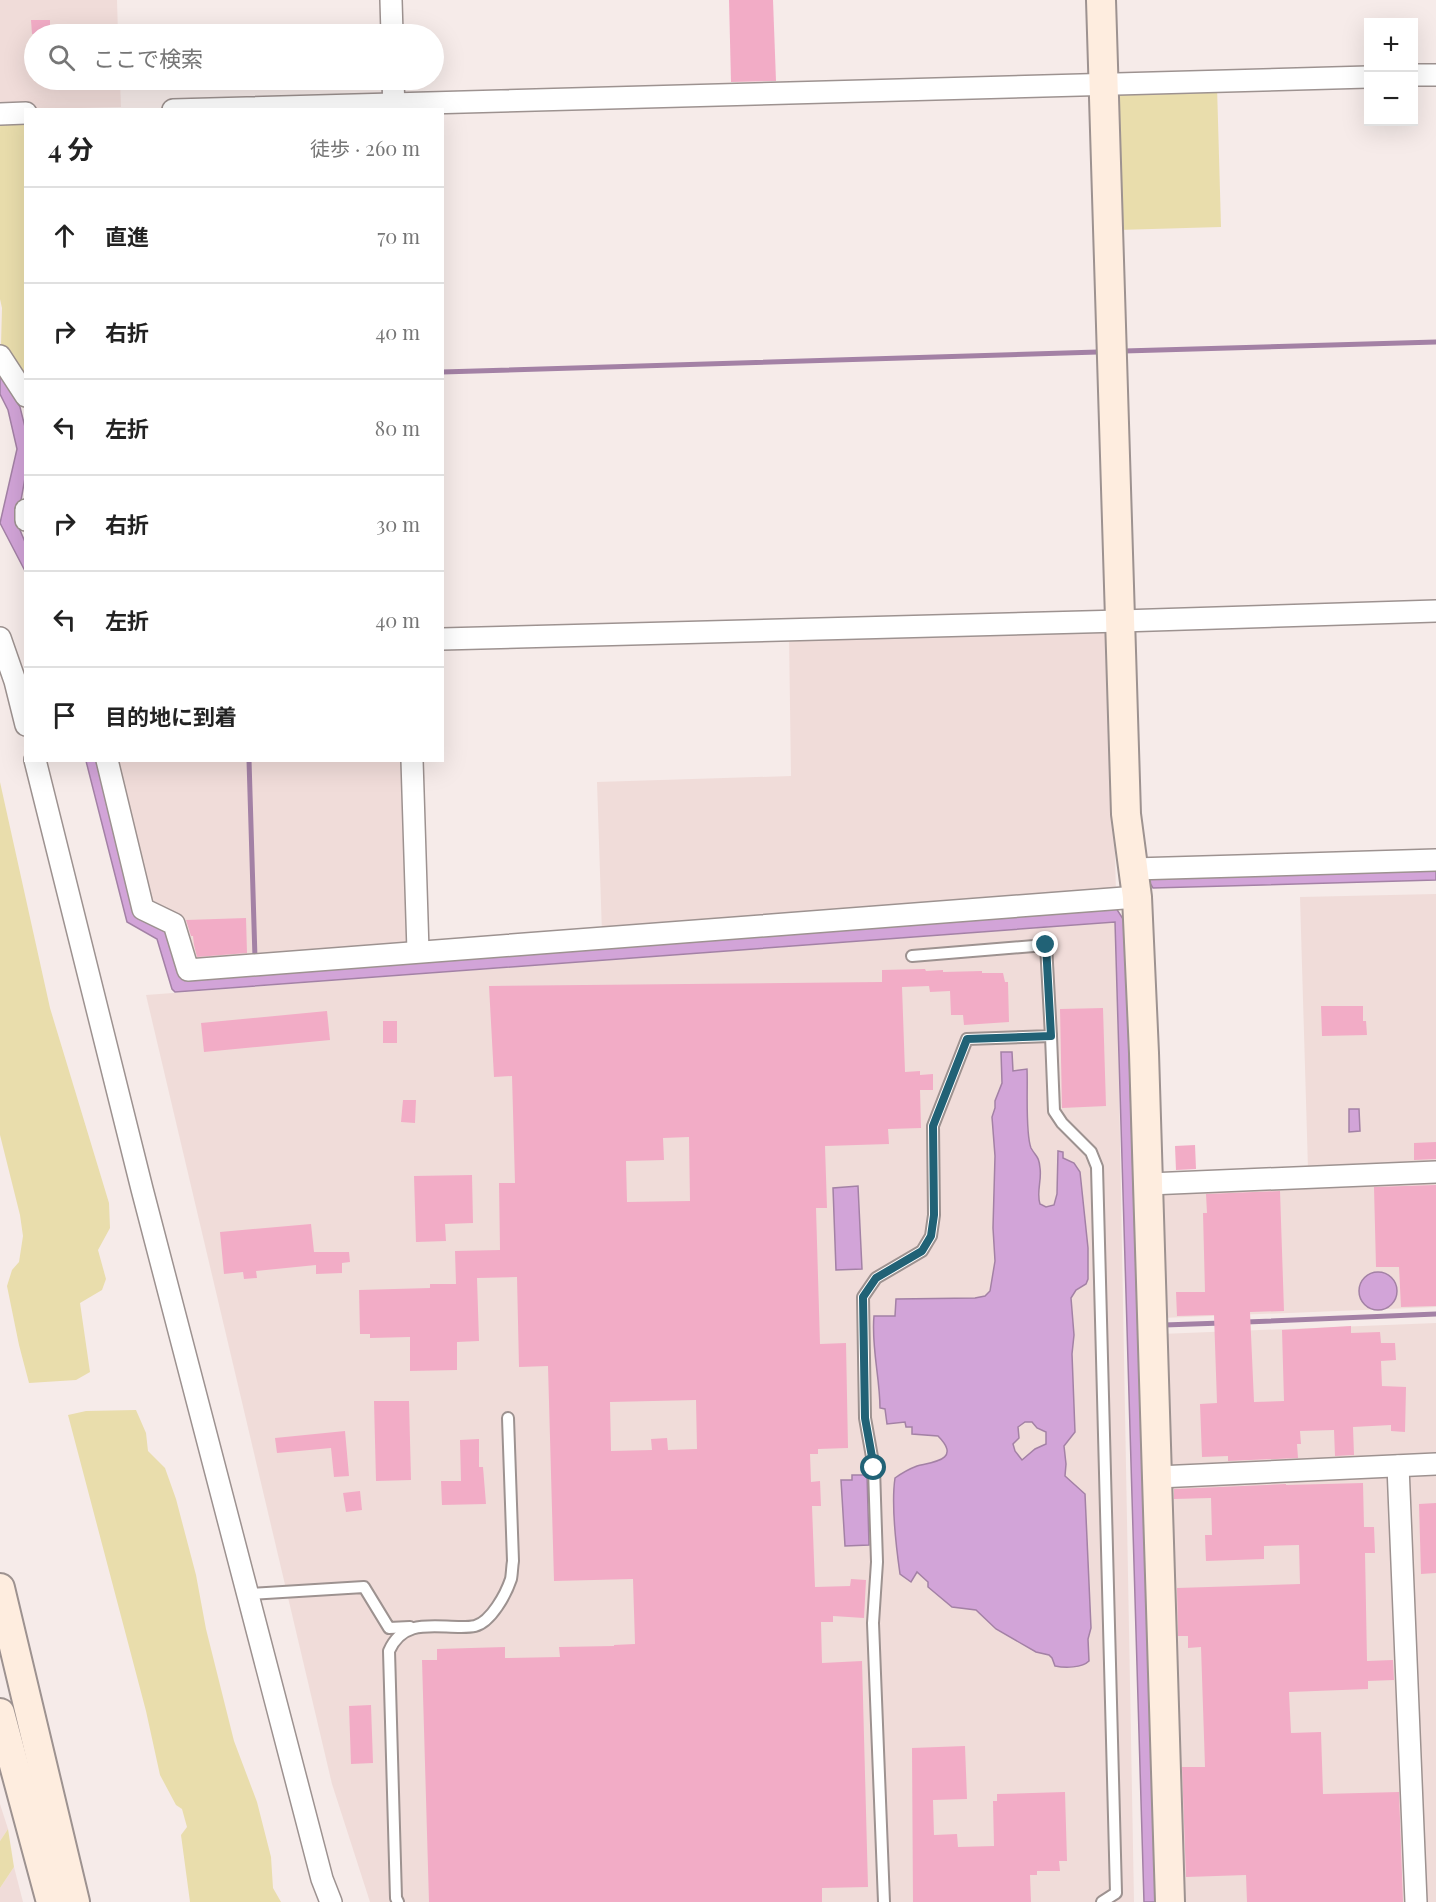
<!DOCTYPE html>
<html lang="ja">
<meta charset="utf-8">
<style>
body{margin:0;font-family:"Playfair Display","Noto Sans JP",serif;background:#f6f6f6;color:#222}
.controls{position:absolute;right:18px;top:18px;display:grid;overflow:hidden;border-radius:0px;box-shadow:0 6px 24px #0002}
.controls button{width:54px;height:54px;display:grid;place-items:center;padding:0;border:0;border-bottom:2px solid #e0e0e0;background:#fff;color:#222;font:30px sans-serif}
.stop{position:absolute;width:18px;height:18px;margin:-14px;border:4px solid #216276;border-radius:50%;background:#fff}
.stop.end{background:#216276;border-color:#fff;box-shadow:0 2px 6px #0008}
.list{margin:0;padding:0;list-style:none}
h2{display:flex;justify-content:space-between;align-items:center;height:78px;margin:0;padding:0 24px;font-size:26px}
h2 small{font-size:20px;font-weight:400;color:#767676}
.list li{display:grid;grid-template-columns:39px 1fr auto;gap:18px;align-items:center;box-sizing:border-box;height:96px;padding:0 24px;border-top:2px solid #e0e0e0}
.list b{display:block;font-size:22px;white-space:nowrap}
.list em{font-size:20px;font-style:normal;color:#767676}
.icon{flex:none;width:33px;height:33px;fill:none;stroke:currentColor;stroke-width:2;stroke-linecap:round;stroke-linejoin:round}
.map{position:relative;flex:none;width:1436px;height:1902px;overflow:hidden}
.search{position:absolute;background:#fff;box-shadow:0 6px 24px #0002;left:24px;top:24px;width:420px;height:66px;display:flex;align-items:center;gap:15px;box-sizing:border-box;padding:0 21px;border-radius:33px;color:#767676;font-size:22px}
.panel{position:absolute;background:#fff;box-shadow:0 6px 24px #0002;left:24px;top:108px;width:420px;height:654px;border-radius:0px}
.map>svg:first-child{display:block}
.built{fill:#f0dcd9}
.green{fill:#e9ddac}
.water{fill:#d2a4d8;stroke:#a381a5;stroke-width:1.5;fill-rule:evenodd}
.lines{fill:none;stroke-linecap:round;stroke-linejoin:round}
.stream{stroke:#a381a5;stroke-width:5}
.building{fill:#f2acc6;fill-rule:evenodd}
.lane-casing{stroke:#9d9290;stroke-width:14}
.street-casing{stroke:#9d9290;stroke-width:24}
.secondary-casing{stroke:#9d9290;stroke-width:32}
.lane{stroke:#fff;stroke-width:10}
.street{stroke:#fff;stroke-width:21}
.secondary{stroke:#feeddf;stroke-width:28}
.route{stroke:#216276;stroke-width:8}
</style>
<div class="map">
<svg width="1436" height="1902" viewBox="0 0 1436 1902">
<rect width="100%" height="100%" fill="#f6ebe9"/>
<!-- built -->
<g class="built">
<path d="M 0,0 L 117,0 L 118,34 L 34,34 L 34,80 L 120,80 L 121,107 L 0,110 Z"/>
<path d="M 1109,629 L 1116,893 L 602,934 L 597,782 L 791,776 L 789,636 Z"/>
<path d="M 118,761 L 406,761 L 412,940 L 407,948 L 194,963 L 152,903 Z"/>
<path d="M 1436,894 L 1436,1164 L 1308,1169 L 1300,897 Z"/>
<path d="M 1116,922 L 1134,1902 L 370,1902 L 332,1784 L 146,995 Z"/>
<path d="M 1436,1179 L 1436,1307 L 1161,1318 L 1157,1189 Z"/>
<path d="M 1436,1323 L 1436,1458 L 1166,1471 L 1161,1334 Z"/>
<path d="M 1436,1471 L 1436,1902 L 1422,1902 L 1406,1472 Z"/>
<path d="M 1390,1473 L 1406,1902 L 1180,1902 L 1166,1482 Z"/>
<path d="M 0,1804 L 8,1829 L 0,1841 Z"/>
<path d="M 14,1867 L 23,1902 L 0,1902 L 0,1888 Z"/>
</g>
<!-- green -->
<g class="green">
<path d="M 1217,86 L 1221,227 L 1117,230 L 1112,95 L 1119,90 Z"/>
<path d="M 25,121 L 25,378 L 1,346 L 2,308 L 0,299 L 0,122 Z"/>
<path d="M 0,782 L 50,1008 L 109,1203 L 110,1228 L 98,1250 L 106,1279 L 102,1290 L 80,1303 L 90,1372 L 76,1380 L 29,1383 L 19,1345 L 7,1286 L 12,1270 L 19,1262 L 23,1236 L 20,1215 L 0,1135 Z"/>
<path d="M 136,1410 L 146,1433 L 148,1451 L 165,1468 L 176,1499 L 196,1575 L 206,1629 L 234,1741 L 257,1802 L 271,1857 L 273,1888 L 281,1902 L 190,1902 L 181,1835 L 187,1827 L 182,1809 L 176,1805 L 160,1775 L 146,1711 L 68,1415 L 86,1411 Z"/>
<path d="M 8,1829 L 14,1867 L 0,1888 L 0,1841 Z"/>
</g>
<!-- water -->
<g class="water">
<path d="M 0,372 L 20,407 L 25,427 L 25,478 L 17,523 L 25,542 L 25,571 L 0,523 L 17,449 L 8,410 L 0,394 Z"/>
<path d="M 86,761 L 100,761 L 138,915 L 168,932 L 183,978 L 1116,908 L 1125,922 L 1156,1902 L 1144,1902 L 1115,922 L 175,992 L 172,989 L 157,939 L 127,922 Z"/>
<path d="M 1436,869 L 1436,880 L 1153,888 L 1146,877 Z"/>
<path d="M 1001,1052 L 1012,1052 L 1013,1071 L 1027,1069 C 1028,1087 1025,1133 1031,1148 C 1036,1157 1039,1156 1040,1168 C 1042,1181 1036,1192 1040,1204 L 1046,1207 L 1054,1205 L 1057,1194 L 1058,1151 L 1063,1152 L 1063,1158 L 1074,1163 L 1080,1172 L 1088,1248 L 1088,1279 L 1086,1284 L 1076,1290 L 1071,1298 L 1074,1335 L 1072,1354 L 1075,1432 L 1064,1446 L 1066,1464 L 1065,1476 L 1085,1494 L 1091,1628 L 1088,1639 L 1089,1661 C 1082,1668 1065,1668 1055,1666 L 1052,1658 L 1049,1655 L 1036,1652 L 996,1629 L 976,1610 L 952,1607 L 928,1587 L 928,1582 L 917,1572 L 911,1582 L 900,1574 C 896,1546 891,1505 895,1478 C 902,1473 909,1469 917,1466 C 933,1462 962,1460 938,1436 L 912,1434 L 912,1427 L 906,1427 L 905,1422 L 887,1424 L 885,1409 L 880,1408 C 880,1378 871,1346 874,1316 L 895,1316 L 896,1299 L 975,1298 L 985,1296 L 990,1291 L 995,1261 L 993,1228 L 995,1156 L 992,1117 L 995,1108 L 995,1101 L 1002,1083 ZM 1025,1422 L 1032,1422 L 1037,1428 L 1046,1432 L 1046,1444 L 1035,1449 L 1022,1460 L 1015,1451 L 1013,1444 L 1019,1438 L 1018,1427 Z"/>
<path d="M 1349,1109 L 1359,1109 L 1360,1131 L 1349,1132 Z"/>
<path d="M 858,1186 L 862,1269 L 836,1270 L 833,1188 Z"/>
<circle cx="1378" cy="1291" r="19"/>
<path d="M 852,1475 L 867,1475 L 869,1545 L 845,1546 L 841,1480 L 852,1480 Z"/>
</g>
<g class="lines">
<!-- stream -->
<g class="stream">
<path d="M 1124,351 L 1436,342"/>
<path d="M 442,372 L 1098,352"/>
<path d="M 249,760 L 255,958"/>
<path d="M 1246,1322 L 1436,1314"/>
<path d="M 1164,1325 L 1222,1323"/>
</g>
</g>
<!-- building -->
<g class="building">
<path d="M 729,0 L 773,0 L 776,81 L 731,82 Z"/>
<path d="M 31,20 L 50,20 L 50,34 L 32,34 Z"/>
<path d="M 246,918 L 247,953 L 197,957 L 194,945 L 193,936 L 191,936 L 186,920 Z"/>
<path d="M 925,969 L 926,971 L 943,970 L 943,972 L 982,971 L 982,973 L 1003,973 L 1005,982 L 1008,982 L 1009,1022 L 964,1025 L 963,1015 L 951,1015 L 950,991 L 930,992 L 929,986 L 902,987 L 905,1072 L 920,1071 L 920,1075 L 933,1074 L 933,1090 L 920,1090 L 921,1128 L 888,1129 L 889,1144 L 825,1146 L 827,1208 L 816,1208 L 820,1344 L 846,1343 L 848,1448 L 818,1449 L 818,1454 L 810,1454 L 811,1482 L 820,1481 L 821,1506 L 812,1506 L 815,1587 L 850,1586 L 851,1579 L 866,1580 L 864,1618 L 833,1616 L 833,1622 L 821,1622 L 822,1663 L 862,1661 L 868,1887 L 822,1888 L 822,1902 L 429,1902 L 422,1660 L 437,1660 L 437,1649 L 505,1647 L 505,1658 L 560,1657 L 559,1647 L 614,1646 L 614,1645 L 635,1644 L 633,1579 L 554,1581 L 548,1366 L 519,1367 L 517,1277 L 477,1278 L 479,1341 L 457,1342 L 457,1370 L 410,1371 L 410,1337 L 370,1338 L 370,1334 L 360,1334 L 359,1290 L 430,1288 L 430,1284 L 456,1284 L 455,1251 L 500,1250 L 499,1183 L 515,1183 L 512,1076 L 494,1077 L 489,986 L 882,982 L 882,970 ZM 689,1137 L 690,1201 L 627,1202 L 626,1161 L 664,1160 L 663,1138 ZM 696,1400 L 697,1449 L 668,1450 L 667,1438 L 651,1439 L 652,1450 L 611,1451 L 610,1402 Z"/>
<path d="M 1321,1006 L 1363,1006 L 1363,1021 L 1366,1021 L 1367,1035 L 1322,1036 Z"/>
<path d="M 1103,1008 L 1106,1106 L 1062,1108 L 1060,1009 Z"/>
<path d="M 327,1011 L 330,1040 L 204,1052 L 201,1023 Z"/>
<rect x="383" y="1021" width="14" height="22"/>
<path d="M 403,1100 L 416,1100 L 415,1123 L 401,1122 Z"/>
<path d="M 1436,1142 L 1436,1159 L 1414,1160 L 1414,1143 Z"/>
<path d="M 1195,1145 L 1196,1169 L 1176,1170 L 1175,1146 Z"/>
<path d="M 472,1175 L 473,1223 L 445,1224 L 446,1241 L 416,1242 L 414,1176 Z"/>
<path d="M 1436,1185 L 1436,1306 L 1401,1307 L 1399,1267 L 1376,1267 L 1374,1187 Z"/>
<path d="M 1280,1191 L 1284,1311 L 1250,1312 L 1254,1402 L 1284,1401 L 1282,1330 L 1351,1326 L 1351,1333 L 1380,1332 L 1381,1343 L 1395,1343 L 1396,1360 L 1381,1361 L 1382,1386 L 1406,1387 L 1405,1432 L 1391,1431 L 1391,1425 L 1353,1427 L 1354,1455 L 1335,1456 L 1334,1430 L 1300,1431 L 1301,1444 L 1297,1444 L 1298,1458 L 1228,1461 L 1228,1456 L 1202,1457 L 1200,1404 L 1217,1403 L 1214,1315 L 1177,1316 L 1176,1292 L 1205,1292 L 1203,1213 L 1207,1213 L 1206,1194 Z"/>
<path d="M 311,1224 L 314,1252 L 349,1252 L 350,1262 L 342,1263 L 342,1273 L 316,1274 L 316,1265 L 256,1271 L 257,1278 L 244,1279 L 243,1272 L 224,1274 L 220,1232 Z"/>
<path d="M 374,1401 L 409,1401 L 411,1480 L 376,1481 Z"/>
<path d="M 345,1431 L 349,1476 L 334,1477 L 331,1448 L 277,1453 L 275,1438 Z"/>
<path d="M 479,1439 L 479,1467 L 483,1467 L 486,1504 L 442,1505 L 441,1481 L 461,1481 L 460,1440 Z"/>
<path d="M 1363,1483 L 1364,1527 L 1374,1527 L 1375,1553 L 1365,1553 L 1367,1661 L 1393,1660 L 1394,1680 L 1368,1681 L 1368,1689 L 1289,1692 L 1291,1733 L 1321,1732 L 1323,1794 L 1399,1792 L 1403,1902 L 1247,1902 L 1246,1875 L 1186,1877 L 1182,1767 L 1205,1767 L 1201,1647 L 1188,1648 L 1188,1636 L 1178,1636 L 1177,1588 L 1300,1584 L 1299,1545 L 1264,1546 L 1264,1559 L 1206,1561 L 1205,1535 L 1212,1535 L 1211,1498 L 1174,1499 L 1174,1489 L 1286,1484 L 1286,1485 Z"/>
<path d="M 360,1491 L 362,1510 L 346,1512 L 343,1493 Z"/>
<path d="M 1436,1503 L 1436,1573 L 1421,1574 L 1419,1504 Z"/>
<path d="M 371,1705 L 373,1763 L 351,1764 L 349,1706 Z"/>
<path d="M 965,1746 L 967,1799 L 933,1800 L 934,1835 L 957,1834 L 958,1847 L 994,1846 L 993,1801 L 997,1801 L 997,1794 L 1065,1792 L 1067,1861 L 1059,1861 L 1060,1871 L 1037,1871 L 1037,1875 L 1030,1875 L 1031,1902 L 913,1902 L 912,1748 Z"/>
</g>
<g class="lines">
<!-- lane casing -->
<g class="lane-casing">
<g id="lane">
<path d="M 1051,1036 L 1054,1111 L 1062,1123 L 1091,1152 L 1097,1167 L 1116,1893 L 1102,1902"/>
<path d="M 248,1594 L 364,1587 L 389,1628 L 410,1627"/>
<path d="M 398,1902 L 396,1898 L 389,1651 C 403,1619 432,1627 461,1627 C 465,1627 471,1627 475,1626 C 491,1622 506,1594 511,1579 C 512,1574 512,1567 513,1561 L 508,1418"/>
<path d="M 884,1902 L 873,1623 L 877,1562 L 874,1468 L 865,1418 L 863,1297 L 876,1278 L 922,1251 L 931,1236 L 934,1215 L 933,1126 L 967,1039 L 1051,1036 L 1046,945 L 912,956"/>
</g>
</g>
<!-- street casing -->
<g class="street-casing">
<g id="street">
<path d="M 391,0 L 392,34"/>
<path d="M 1414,75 L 1436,75"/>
<path d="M 393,80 L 394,110"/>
<path d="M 173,110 L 1368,77"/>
<path d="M 0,114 L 26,113"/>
<path d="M 0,356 L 26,396"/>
<path d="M 26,510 L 26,520"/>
<path d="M 0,638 L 15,681 L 26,725"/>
<path d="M 442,639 L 1121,621 L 1436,611"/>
<path d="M 35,760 L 142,1189 L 322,1879 L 331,1902"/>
<path d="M 107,760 L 143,909 L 174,924 L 188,970 L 1137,897"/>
<path d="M 412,760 L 418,951"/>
<path d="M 1134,869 L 1436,860"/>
<path d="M 1149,1184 L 1436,1172"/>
<path d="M 1398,1466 L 1416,1902"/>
<path d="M 1158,1477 L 1436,1464"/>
</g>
</g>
<!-- secondary casing -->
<g class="secondary-casing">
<g id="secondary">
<path d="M 1101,0 L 1126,814 L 1137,897 L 1144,1053 L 1170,1902"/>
<path d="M 0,1588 L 75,1902"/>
<path d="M 0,1713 L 51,1902"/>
</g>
</g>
<!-- lane -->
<use href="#lane" class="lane"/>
<!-- street -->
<use href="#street" class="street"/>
<!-- secondary -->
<use href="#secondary" class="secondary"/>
</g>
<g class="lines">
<!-- route -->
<path class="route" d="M 874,1468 L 865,1418 L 863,1297 L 876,1278 L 922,1251 L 931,1236 L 934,1215 L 933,1126 L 967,1039 L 1051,1036 L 1046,945"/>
</g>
</svg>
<div class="controls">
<button>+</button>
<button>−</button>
</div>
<div class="stop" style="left:874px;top:1468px"></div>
<div class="stop end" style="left:1046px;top:945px"></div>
<div class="search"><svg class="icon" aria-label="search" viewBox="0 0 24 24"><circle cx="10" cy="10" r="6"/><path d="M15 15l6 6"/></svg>ここで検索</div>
<section class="panel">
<h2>4 分<small>徒歩 · 260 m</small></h2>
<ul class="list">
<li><svg class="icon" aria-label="ahead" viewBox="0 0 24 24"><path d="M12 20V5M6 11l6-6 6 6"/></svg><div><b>直進</b></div><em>70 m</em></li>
<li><svg class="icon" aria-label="right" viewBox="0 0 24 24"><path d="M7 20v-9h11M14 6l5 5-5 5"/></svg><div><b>右折</b></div><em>40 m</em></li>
<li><svg class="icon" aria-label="left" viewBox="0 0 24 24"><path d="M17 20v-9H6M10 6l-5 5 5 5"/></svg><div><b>左折</b></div><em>80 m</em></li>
<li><svg class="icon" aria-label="right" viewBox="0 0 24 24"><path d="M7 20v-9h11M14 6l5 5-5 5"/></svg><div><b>右折</b></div><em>30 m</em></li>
<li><svg class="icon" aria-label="left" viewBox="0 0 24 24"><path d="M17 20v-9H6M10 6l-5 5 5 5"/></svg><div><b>左折</b></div><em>40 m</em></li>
<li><svg class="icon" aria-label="arrive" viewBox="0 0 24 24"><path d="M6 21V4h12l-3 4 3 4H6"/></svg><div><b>目的地に到着</b></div></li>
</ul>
</section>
</div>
